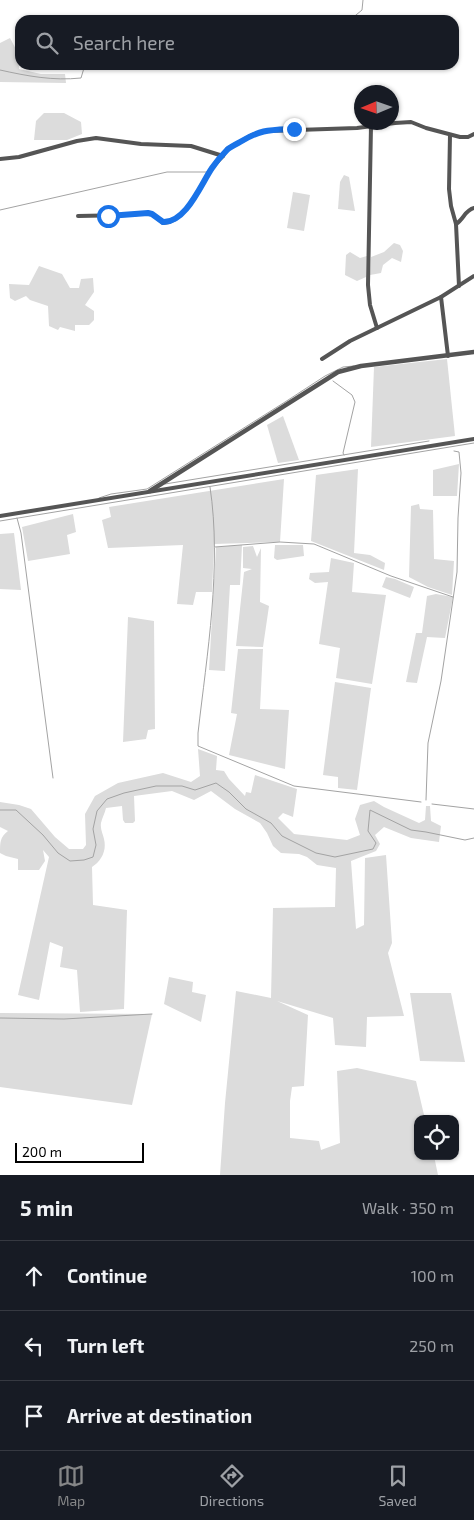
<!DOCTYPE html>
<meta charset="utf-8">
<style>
body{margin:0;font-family:"Exo 2",sans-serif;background:#242831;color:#f1f3f6}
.controls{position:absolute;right:15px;bottom:15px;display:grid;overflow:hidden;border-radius:10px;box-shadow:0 1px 4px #0004}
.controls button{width:45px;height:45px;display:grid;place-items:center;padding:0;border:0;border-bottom:1px solid #363941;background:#171b24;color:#f1f3f6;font:25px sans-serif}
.compass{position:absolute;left:354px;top:85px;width:45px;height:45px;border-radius:50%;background:#171b24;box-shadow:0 1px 4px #0004;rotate:268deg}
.scale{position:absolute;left:15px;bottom:12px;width:129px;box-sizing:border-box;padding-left:5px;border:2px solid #000;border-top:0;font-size:14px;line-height:18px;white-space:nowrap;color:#000;-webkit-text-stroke:4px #fff;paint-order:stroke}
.stop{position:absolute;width:15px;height:15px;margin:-11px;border:4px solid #1a73e8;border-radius:50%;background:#fff}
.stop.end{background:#1a73e8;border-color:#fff;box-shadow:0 1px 5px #0008}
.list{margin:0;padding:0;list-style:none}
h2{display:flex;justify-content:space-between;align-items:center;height:65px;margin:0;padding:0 20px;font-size:21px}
h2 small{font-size:16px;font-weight:400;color:#9ea1a6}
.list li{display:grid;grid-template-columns:32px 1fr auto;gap:15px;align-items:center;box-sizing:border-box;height:70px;padding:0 20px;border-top:1px solid #363941}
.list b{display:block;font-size:19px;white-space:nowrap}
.list em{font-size:16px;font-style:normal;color:#9ea1a6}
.icon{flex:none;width:28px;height:28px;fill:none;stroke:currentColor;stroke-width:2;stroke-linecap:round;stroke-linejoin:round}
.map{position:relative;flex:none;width:474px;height:1175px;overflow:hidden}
.search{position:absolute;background:#171b24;box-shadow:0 1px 4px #0004;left:15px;right:15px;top:15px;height:55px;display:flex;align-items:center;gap:12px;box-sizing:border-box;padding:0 18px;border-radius:15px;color:#9ea1a6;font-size:19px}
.sheet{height:275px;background:#171b24}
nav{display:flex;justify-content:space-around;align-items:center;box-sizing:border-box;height:70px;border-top:1px solid #363941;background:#171b24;font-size:14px;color:#9ea1a6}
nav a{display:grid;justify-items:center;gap:2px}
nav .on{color:#858687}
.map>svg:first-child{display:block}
.green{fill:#dcdcdc}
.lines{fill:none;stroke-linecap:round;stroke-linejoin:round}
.stream{stroke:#a3a3a3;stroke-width:1}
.minor{stroke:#555;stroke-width:4}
.tertiary{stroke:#555;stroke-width:4.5}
.route{stroke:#1a73e8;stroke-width:6}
</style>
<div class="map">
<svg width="474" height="1175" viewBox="0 0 474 1175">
<rect width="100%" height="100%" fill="#fff"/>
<!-- green -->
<g class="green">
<path d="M 10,38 L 18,53 L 19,69 L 41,74 L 65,74 L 66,83 L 0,82 L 0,43 Z"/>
<path d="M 44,113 L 64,113 L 81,122 L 82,134 L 67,140 L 34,140 L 36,121 Z"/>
<path d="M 344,175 L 349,177 L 355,211 L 338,209 L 340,182 Z"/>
<path d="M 293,192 L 310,195 L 304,231 L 287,228 Z"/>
<path d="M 394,243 L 400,245 L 403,251 L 401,262 L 392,258 L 383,265 L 381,273 L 370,275 L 371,257 L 384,252 Z"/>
<path d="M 350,252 L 360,258 L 367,256 L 366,277 L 357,281 L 345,275 L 346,255 Z"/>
<path d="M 39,266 L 62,274 L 70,288 L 79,288 L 81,279 L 93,278 L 94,292 L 85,305 L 94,311 L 94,320 L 89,325 L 75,325 L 75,331 L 60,327 L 58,330 L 49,326 L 48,306 L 30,300 L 26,296 L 15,301 L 10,298 L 9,284 L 29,285 Z"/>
<path d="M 447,359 L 455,436 L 371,447 L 374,367 Z"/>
<path d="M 283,416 L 299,460 L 278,463 L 267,425 Z"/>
<path d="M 459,464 L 457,496 L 433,496 L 433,470 Z"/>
<path d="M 358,469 L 354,553 L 370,555 L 385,563 L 384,570 L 311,541 L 316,475 Z"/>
<path d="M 284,479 L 280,542 L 214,544 L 212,592 L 196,592 L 193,605 L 177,604 L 183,545 L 108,548 L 102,520 L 111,517 L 109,507 Z"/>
<path d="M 419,504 L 420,509 L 433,510 L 434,559 L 454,561 L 452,595 L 428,587 L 409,577 L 411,506 Z"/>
<path d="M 73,514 L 76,532 L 67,535 L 70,554 L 28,561 L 22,527 Z"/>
<path d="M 14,533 L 21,590 L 0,589 L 0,534 Z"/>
<path d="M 242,545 L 240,585 L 230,585 L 225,671 L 209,670 L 216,547 Z"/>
<path d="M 275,545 L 303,545 L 304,556 L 277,560 L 274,558 Z"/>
<path d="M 253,546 L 257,557 L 261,548 L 260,602 L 269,606 L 263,647 L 236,646 L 244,572 L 252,569 L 243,568 L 243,547 Z"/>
<path d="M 331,558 L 354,563 L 352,592 L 386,595 L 372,684 L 336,678 L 340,648 L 319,644 L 328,582 L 315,583 L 309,579 L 310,573 L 329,572 Z"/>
<path d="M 386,577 L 395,579 L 414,587 L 410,598 L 382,587 Z"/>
<path d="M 436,594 L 453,597 L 445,638 L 427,637 L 417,683 L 406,682 L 416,633 L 422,633 L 427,596 Z"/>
<path d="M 128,617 L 154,621 L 155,729 L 148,730 L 146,739 L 123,742 Z"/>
<path d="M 238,649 L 263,649 L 260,709 L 289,710 L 285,769 L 229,755 L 237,714 L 231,713 Z"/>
<path d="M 335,682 L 371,688 L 357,790 L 338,788 L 338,777 L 323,775 Z"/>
<path d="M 198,749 L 217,756 L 216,770 L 224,771 L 229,779 L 245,796 L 246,792 L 251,793 L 255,775 L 297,789 L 293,817 L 283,813 L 278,818 L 294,834 L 347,840 L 360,835 L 355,819 L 360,805 L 374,801 L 384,807 L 419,823 L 425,820 L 426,806 L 430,806 L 431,821 L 441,826 L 439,842 L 411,838 L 384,827 L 375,835 L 380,844 L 376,851 L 351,861 L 356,929 L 364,925 L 365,858 L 386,855 L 392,943 L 388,953 L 404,1016 L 367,1017 L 366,1047 L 335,1045 L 333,1018 L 277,1001 L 308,1015 L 304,1086 L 292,1087 L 290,1101 L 290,1138 L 319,1141 L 321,1150 L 340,1143 L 337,1071 L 357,1068 L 416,1081 L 425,1119 L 418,1119 L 418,1156 L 434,1156 L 438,1175 L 220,1175 L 225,1103 L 236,991 L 271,998 L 273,908 L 335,907 L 336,868 L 317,865 L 307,857 L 299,854 L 281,853 L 273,846 L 267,833 L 260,823 L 235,809 L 211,791 L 194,800 L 172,791 L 134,796 L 135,821 L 133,823 L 125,823 L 123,820 L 122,806 L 106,808 C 105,813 102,818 101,823 C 100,829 103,834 104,839 C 107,851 101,861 92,867 L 93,905 L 127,910 L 124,1009 L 80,1012 L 77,970 L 60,967 L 63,947 L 50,942 L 39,1000 L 18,995 L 49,857 L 43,850 L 45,861 L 39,870 L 18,870 L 18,859 L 6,856 L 0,853 C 0,842 0,837 8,831 L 0,827 L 0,802 L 19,805 L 31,809 L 55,837 L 69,849 L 83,849 L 86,845 L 85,814 L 95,796 L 118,783 L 163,773 L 191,782 L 200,776 Z"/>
<path d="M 169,977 L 193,982 L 192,992 L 206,995 L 201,1022 L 164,1004 Z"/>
<path d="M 410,993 L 451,993 L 465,1062 L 420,1061 Z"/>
<path d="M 0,1013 L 152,1014 L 132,1105 L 0,1087 Z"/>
</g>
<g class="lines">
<!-- stream -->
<g class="stream">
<path d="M 350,20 L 362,10 L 363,0"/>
<path d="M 0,70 C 27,76 53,81 81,78 L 84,68 L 89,65"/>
<path d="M 0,210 L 167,172 L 207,172"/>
<path d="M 333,381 L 352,395 L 355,402 L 343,453 L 344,455"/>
<path d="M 165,484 L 429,441"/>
<path d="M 210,487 C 222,566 207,654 198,733 L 198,746 L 294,786 L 421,802"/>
<path d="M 99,498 L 111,494 L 147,489 L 285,402 L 325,376 L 343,367 L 354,366"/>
<path d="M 17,518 L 21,533 L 53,778"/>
<path d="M 0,521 L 474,443"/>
<path d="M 215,547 L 280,542 L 314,544 L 391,576 L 453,597"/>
<path d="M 426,800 L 428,743 L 441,681 L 457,572 L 458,518 L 461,473 L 459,452 L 454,451"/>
<path d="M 432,804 L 474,809"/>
<path d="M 0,810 L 16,810 L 43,835 L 58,853 L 70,861 L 84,860 L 93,857 L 96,845 L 93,829 L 97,811 L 107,799 L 124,793 L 156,786 L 182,786 L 195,790 L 216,783 L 229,792 L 246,809 L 271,823 L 282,836 L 316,853 L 335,857 L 373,849 L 376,843 L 368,831 L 370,810 L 411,830 L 426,832 L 465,840 L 474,838"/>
<path d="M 0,1018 L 64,1019 L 152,1014"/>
</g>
<!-- minor -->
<g class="minor">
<path d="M 371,126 L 368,285 L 370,305 L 377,328"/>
<path d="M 450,135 L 449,189 L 451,206 L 456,224 L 459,286"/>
<path d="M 0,159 L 19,157 L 77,141 L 96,138 L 141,144 L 191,146 L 223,156 L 227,149 L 252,135 L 267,131 L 357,128 L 395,123 L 411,122 L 426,128 L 460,137 L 468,137 L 474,134"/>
<path d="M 78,216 L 127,215 L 149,213 L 152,214 L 163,223 C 186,223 201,184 212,168 C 215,164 219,160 223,156"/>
<path d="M 456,224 C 464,219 465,210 474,208"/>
<path d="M 441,297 L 448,356"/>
<path d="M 322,359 L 350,341 L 441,297 L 474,276"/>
<path d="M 0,516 L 474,439"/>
</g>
<!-- tertiary -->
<path class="tertiary" d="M 150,491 L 338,372 L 361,366 L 474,352"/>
</g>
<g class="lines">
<!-- route -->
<path class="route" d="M 108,216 L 148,213 L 152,214 L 163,222 C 186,223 201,184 212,168 C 216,162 222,155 227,150 C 230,147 235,145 240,142 C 261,129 270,130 294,129"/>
</g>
</svg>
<div class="controls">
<button><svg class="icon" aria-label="locate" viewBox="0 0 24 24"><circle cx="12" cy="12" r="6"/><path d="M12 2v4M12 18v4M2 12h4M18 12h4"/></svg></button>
</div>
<svg class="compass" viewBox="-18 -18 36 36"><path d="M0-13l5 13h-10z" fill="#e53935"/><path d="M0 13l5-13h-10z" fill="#9ea1a6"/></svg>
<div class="scale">200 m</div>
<div class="stop" style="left:108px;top:216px"></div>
<div class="stop end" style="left:294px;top:129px"></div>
<div class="search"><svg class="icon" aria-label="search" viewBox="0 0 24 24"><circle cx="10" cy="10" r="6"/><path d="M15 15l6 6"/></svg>Search here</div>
</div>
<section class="sheet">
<h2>5 min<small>Walk · 350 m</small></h2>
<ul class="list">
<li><svg class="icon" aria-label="ahead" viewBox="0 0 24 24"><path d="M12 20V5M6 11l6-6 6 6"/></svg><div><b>Continue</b></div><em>100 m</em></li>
<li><svg class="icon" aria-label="left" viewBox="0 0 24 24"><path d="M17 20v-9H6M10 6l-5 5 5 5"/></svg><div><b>Turn left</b></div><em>250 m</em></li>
<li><svg class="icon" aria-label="arrive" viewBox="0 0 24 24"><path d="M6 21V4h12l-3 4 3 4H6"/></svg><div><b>Arrive at destination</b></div></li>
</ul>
</section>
<nav>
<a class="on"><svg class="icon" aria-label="map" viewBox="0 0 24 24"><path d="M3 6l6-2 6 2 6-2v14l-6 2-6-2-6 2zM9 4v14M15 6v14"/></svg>Map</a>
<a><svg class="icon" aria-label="directions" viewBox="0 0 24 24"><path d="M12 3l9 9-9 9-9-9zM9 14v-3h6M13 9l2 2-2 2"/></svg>Directions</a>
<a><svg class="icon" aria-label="saved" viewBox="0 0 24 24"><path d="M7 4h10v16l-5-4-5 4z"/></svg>Saved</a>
</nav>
